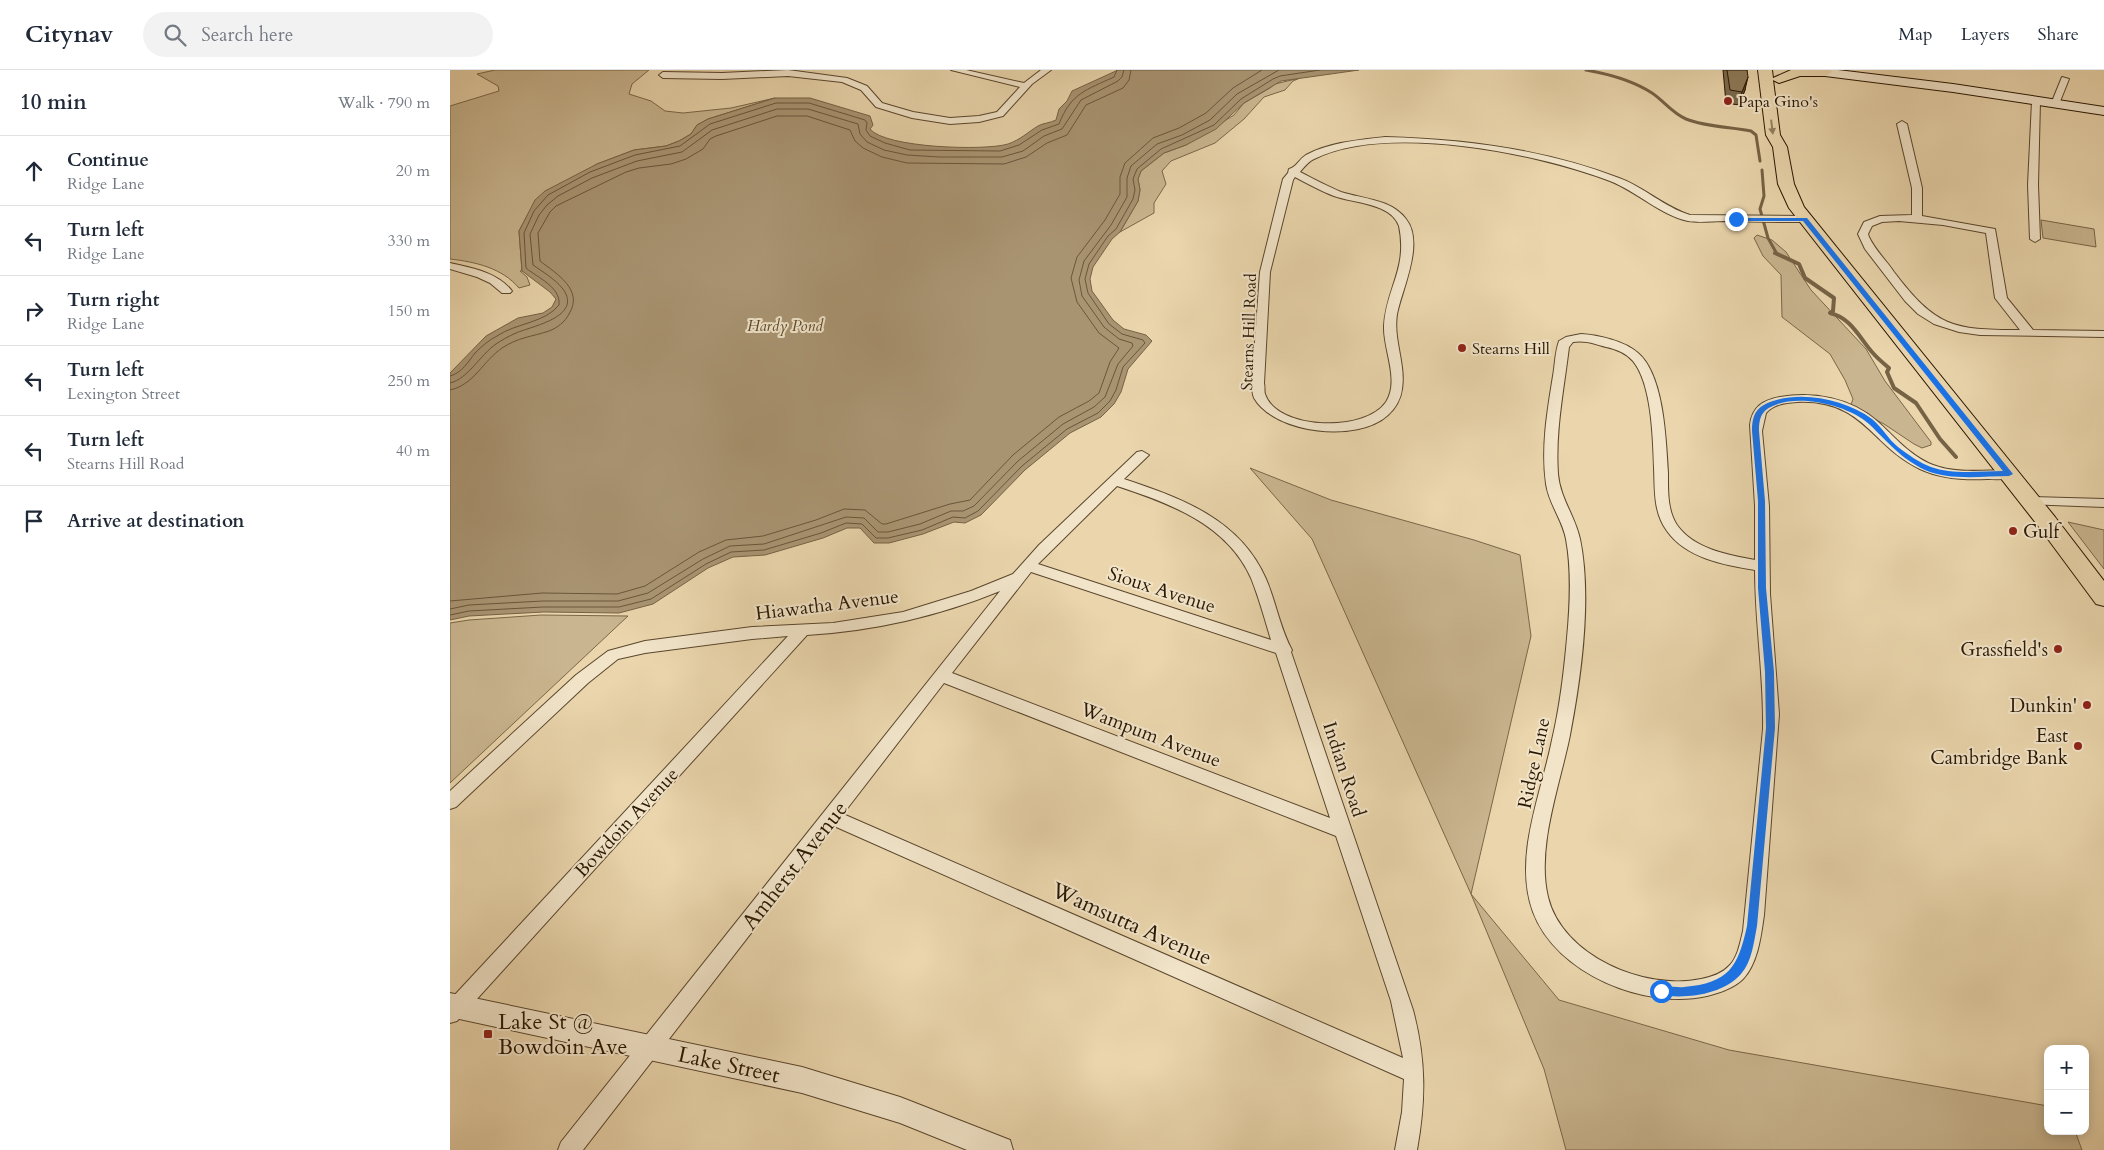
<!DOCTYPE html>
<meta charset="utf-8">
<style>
body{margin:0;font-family:Cardo,serif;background:#f2f2f3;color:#1f2937}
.controls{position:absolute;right:15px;bottom:15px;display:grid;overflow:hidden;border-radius:10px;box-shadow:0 2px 12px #0003}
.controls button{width:45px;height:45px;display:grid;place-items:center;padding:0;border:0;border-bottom:1px solid #e0e1e3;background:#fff;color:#1f2937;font:25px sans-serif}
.stop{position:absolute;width:15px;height:15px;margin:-11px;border:4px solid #1a73e8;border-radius:50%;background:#fff}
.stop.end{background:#1a73e8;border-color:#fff;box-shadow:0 1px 5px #0008}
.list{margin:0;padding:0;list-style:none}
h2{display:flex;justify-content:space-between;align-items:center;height:65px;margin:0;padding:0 20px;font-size:21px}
h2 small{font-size:16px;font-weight:400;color:#747a83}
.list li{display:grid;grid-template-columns:32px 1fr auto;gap:15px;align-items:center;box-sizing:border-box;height:70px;padding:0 20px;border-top:1px solid #e0e1e3}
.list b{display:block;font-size:19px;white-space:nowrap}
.list p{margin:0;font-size:16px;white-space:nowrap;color:#747a83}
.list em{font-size:16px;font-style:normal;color:#747a83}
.icon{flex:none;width:28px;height:28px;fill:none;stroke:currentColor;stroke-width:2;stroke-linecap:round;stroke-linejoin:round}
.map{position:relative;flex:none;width:1654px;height:1080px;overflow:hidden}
header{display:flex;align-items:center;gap:30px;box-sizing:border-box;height:70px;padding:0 25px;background:#fff;border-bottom:1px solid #e0e1e3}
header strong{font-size:24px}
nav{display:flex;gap:28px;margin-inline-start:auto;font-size:18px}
.search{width:350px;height:45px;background:#f2f2f3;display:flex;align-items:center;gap:12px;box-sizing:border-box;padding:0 18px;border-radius:28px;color:#747a83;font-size:19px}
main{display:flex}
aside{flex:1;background:#fff}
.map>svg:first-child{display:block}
.green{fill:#c9b58f;stroke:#7a6648}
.water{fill:#a99472;stroke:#766245}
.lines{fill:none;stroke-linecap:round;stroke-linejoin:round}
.shore{stroke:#6a563a;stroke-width:1}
.stream-far1{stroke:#766245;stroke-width:3}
.stream{stroke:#766245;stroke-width:4}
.minor-casing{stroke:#5a462c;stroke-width:2}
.tertiary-casing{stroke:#5a462c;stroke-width:2}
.secondary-casing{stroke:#2a1702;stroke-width:2}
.primary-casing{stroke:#2a1702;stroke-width:2}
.minor{fill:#f1e4c9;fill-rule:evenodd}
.tertiary{fill:#f1e4c9;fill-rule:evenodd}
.secondary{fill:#f1e4c9;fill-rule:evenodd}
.primary{fill:#ead5ac;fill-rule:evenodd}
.wall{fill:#7a694d;stroke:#2a1702}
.shaded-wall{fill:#63553f;stroke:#2a1702}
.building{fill:#8e7a5a;stroke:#2a1702}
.oneway{fill:#948060}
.route{fill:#1a73e8}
.poi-dot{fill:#8f2418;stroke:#f1e4c9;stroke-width:2}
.labels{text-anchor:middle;stroke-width:4;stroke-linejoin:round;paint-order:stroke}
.far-poi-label{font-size:16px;fill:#2a1702;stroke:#f1e4c9;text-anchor:start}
.far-water-label{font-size:16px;font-style:italic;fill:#5d492f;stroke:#f1e4c9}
.far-street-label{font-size:16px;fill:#2a1702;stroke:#f1e4c9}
.poi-label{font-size:19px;fill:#2a1702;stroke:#f1e4c9;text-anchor:end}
.street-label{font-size:19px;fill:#2a1702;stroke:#f1e4c9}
.near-street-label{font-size:22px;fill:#2a1702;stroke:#f1e4c9}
.near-poi-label{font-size:22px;fill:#2a1702;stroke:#f1e4c9;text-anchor:start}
</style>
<header>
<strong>Citynav</strong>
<div class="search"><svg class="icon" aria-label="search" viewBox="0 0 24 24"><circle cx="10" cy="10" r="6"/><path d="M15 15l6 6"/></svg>Search here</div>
<nav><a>Map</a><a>Layers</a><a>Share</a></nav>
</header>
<main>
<aside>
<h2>10 min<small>Walk · 790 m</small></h2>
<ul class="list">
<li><svg class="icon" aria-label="ahead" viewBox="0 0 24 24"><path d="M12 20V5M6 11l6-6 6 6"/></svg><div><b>Continue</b><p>Ridge Lane</p></div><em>20 m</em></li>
<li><svg class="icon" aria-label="left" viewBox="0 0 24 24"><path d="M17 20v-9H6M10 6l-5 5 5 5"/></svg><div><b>Turn left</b><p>Ridge Lane</p></div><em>330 m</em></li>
<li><svg class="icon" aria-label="right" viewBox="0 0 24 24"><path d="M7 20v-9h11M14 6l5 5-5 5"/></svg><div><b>Turn right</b><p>Ridge Lane</p></div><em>150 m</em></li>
<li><svg class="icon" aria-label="left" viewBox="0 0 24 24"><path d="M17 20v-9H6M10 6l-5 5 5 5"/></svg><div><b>Turn left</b><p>Lexington Street</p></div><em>250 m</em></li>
<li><svg class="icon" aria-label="left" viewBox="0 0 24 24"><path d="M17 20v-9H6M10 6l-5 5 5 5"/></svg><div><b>Turn left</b><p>Stearns Hill Road</p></div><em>40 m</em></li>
<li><svg class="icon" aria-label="arrive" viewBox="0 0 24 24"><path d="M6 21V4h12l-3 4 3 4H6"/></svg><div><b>Arrive at destination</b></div></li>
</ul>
</aside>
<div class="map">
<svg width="1654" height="1080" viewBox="0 0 1654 1080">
<rect width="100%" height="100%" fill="#ead5ac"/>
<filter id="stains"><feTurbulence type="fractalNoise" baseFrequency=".004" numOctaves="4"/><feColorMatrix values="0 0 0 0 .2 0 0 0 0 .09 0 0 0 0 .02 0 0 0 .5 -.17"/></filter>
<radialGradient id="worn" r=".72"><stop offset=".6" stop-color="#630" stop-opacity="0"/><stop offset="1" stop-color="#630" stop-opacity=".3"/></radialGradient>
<!-- green -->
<g class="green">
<path d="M 45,0 L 199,0 L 182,14 L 179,24 L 201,31 L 215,41 L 233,43 L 281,38 L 325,28 L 258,49 L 247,55 L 241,64 L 229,71 L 216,76 L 184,80 L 147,94 L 78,144 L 69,161 L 72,201 L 70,201 L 77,207 L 80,215 L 69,218 C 52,198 26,192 0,189 L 0,36 L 49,21 L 48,16 L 27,4 Z"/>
<path d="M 850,8 L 843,11 L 835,20 L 814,27 L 794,49 L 765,73 L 721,91 L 712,101 L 716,114 L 704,133 L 704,143 L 670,162 L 688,131 L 690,120 L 688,109 L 691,101 L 714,83 L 736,75 L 784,45 L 794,33 L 820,18 L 825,14 Z"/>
<path d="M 1591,150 L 1644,159 L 1646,177 L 1593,168 Z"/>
<path d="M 1307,165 L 1322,170 L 1336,182 L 1361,220 L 1416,279 L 1435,311 L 1481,372 L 1481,375 L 1472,378 L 1464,374 L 1434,354 L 1400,337 L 1403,329 L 1395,310 L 1380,284 L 1332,247 L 1331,205 L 1313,186 L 1304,168 Z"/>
<path d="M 800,398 L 881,430 L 1024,470 L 1070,485 L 1081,566 L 1021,824 L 1109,930 L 1279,980 L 1598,1036 L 1598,1061 L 1625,1061 L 1632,1080 L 1116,1080 L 1094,999 L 1021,824 L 862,469 Z"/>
<path d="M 1618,452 L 1654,460 L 1654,499 Z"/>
<path d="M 91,545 L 178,546 L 0,713 L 0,553 L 19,550 Z"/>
</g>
<!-- water -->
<path class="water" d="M 668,0 L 909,0 L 831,11 L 794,33 L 766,59 L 736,75 L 714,83 L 691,101 L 688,109 L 690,120 L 688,131 L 670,162 L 662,169 L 643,197 L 640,209 L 642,221 L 663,250 L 674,259 L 696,265 L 702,271 L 678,299 L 671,322 L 664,334 L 651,347 L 620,363 L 575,400 L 531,445 L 515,453 L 504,452 L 473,464 L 439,473 L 424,473 L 410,458 L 397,458 L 373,468 L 315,485 L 283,487 L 258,498 L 203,534 L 169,543 L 94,542 L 19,546 L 0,550 L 0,303 L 36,266 L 68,248 L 93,243 L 102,237 L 106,229 L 100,222 L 72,201 L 69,161 L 85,130 L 95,121 L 147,94 L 184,80 L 216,76 L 229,71 L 241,64 L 247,55 L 258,49 L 325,28 L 360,28 L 420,46 L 423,55 L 420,59 C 435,78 535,81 558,74 C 570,70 578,62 588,56 C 593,53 600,53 606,50 L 609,39 L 617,31 L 622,21 Z"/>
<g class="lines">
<!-- shore -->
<g class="shore">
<path d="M 0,306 C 12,303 18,292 25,283 C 32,276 39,270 47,266 C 66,253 95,253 109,235 C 111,217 88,208 76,198 L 74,163 L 84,141 L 98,125 L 140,102 L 185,85 L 230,76 L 260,54 L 326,33 L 359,33 L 415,50 L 417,53 L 416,60 L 420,66 L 435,73 L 460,80 L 550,81 L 569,75 L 592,60 L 609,54 C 621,23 636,20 664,7 L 667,0"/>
<path d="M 0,313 C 18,309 30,285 46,274 C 52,270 59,266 66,263 C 82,256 133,247 113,219 C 105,209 93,202 83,195 L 80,164 L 89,145 L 97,135 L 108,126 L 142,108 L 187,91 L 232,82 L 262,60 L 327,39 L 358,39 L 408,54 L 410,64 L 417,72 L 434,80 L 457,85 L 489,87 L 552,87 L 573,81 L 594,66 L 612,59 L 631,30 L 668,11 L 672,7 L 674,0"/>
<path d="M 0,320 C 24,315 33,291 52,278 C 69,267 81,267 99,261 C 107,258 115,252 119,244 C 134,220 107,204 90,191 L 88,163 L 100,142 L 106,136 L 176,102 L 189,98 L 221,94 L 236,89 L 253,79 L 260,69 L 266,66 L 327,46 L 357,46 L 400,60 L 405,71 L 413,78 L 432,87 L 457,93 L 554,94 L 576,87 L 597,73 L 617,65 L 636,35 L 673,18 L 679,10 L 681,0"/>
<path d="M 0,531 L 92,523 L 167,524 L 195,516 L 249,482 L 276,470 L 313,466 L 366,450 L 394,439 L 415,440 L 432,454 L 436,454 L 500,434 L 520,430 L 563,385 L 609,347 L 639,331 L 649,323 L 660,292 L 669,278 L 649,263 L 627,232 L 621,208 L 627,187 L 655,150 L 670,124 L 670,107 L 675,93 L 703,68 L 729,58 L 756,43 L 783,18 L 812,0"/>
<path d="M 0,539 L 19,535 L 93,531 L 168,531 L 198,523 L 253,489 L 280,476 L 314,474 L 396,447 L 414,448 L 428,462 L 438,462 L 470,454 L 501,441 L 513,441 L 524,436 L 568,391 L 613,354 L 644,337 L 655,327 L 668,294 L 683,276 L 682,273 L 669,269 L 654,257 L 632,226 L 629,210 L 634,191 L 661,155 L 677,127 L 677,108 L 681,96 L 707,74 L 732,65 L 760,50 L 787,24 L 829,0"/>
<path d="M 0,545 L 19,541 L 93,537 L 169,537 L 201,529 L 256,494 L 281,482 L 314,480 L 371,463 L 396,453 L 412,454 L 426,468 L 438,468 L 472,460 L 503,447 L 515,448 L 528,441 L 572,396 L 617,359 L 648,343 L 660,331 L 666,320 L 673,297 L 695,273 L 693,270 L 672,264 L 659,254 L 638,223 L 635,209 L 639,194 L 658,166 L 666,159 L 683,129 L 685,120 L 683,109 L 687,99 L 711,79 L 764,55 L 791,29 L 823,9 L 830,6 L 870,0"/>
</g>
<!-- stream-far1 -->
<g class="stream-far1">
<path d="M 1136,0 C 1159,4 1182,10 1202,23 C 1214,31 1222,43 1236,49 C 1256,57 1280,57 1301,61 L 1306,65 L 1310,91"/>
<path d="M 1312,100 L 1314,126 L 1310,139 L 1318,168 L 1327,184"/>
</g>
<!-- stream -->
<path class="stream" d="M 1325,183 L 1349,194 L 1355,208 L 1384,228 L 1383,241 L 1380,243 C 1401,248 1409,267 1422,282 C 1427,288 1433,293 1439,298 L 1437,302 L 1444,318 L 1466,333 L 1490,369 L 1506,387"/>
<!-- minor casing -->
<g class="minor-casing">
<g id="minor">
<path d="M 338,0 L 397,8 L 417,16 L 432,33 L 463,42 L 500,48 L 529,46 L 547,42 L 570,17 L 501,0 L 516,0 L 574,13 L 591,0 L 601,0 L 582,14 L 553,46 L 529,52 L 500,54 L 462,48 L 426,37 L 411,20 L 392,12 L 338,6 L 272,9 L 213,8 L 209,5 L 213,2 L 272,3 Z"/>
<path d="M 1612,7 L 1619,9 L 1609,34 L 1605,37 L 1602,36 L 1601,34 Z"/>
<path d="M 1586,28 L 1590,31 L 1588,115 L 1590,169 L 1585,172 L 1580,169 L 1578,115 L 1582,31 Z"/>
<path d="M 1452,51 L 1457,54 L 1472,118 L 1472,146 L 1545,159 L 1557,228 L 1583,260 L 1654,261 L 1654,267 L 1530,265 L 1509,262 L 1484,254 L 1468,244 L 1455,231 L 1415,179 L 1408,164 L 1414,152 L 1430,146 L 1462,145 L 1462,118 L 1447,54 ZM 1449,151 L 1493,155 L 1536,163 L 1545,228 L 1570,260 C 1502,260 1486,257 1444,202 C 1436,190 1425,180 1419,167 L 1418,164 L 1422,156 L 1432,152 Z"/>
<path d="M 935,67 C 1014,69 1094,79 1169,108 C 1194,117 1214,137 1240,145 L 1355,146 L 1360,149 L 1355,152 C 1328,152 1302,152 1275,151 C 1263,151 1249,153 1238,151 C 1212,146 1186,121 1160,111 C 1087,83 937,53 864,89 C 859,91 854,97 850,102 C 864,109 877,116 891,122 C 913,129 941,129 956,149 C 975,173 952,219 947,244 C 943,270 956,294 952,319 C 951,329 945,339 938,345 C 908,373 825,364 804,328 C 802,323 802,318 802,313 L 810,202 L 833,109 L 838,103 L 839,99 C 847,97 849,89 856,85 C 880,72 909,70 935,67 ZM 845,107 C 858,114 871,121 884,126 C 903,133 941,133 949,156 C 958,199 936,218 934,256 C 933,280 950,310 936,332 C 915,363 827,360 815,324 C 814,321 815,317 814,313 L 820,202 L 843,110 Z"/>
<path d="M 0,193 C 22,198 47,202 62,221 L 60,223 L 52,223 L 40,213 L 27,207 L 0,199 Z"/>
<path d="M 1131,264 C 1148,265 1175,271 1188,283 C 1214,305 1216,370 1218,403 C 1218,419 1217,440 1227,455 C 1244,479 1278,485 1305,490 L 1305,436 L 1300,355 C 1302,337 1313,330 1330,327 C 1363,321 1401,328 1427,351 C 1445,367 1460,386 1483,395 C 1507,404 1534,400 1559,400 L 1566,404 C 1561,411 1545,409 1537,409 C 1514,410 1491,409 1470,399 C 1421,376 1414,329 1347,332 C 1335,333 1324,334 1316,343 L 1312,361 L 1319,436 L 1320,524 L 1329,644 L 1314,845 C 1311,866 1308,893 1293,909 C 1284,918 1269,923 1257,926 C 1196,940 1106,904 1083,842 C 1063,787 1091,725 1102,670 C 1110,636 1114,602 1117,568 C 1120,536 1122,501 1116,469 C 1112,449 1099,434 1096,414 C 1091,378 1097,342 1103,306 C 1105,295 1105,282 1109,271 L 1116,267 ZM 1123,272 C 1135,270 1145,274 1156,277 C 1166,279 1176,283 1183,291 C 1202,314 1203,369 1204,398 C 1205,419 1203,442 1217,461 C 1236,488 1274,495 1305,500 C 1305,553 1314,606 1313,659 L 1293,861 C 1290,873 1288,886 1280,895 C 1272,904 1261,907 1251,909 C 1195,921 1112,886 1098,827 C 1086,777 1110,715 1120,665 C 1131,608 1142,527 1130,469 C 1125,446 1110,428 1108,404 C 1105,361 1114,319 1119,277 Z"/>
<path d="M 692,381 L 699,385 L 674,409 C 731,428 790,449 816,509 C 826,532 830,558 842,580 L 841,582 L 963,940 C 976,989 976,1030 967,1080 L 945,1080 L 952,1042 L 954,1009 L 384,756 L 133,1080 L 108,1080 L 111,1072 L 550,521 C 489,546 423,561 357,565 L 7,951 L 0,953 L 0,930 L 338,566 L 302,569 L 195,583 L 168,589 L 138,613 L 6,737 L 0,739 L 0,721 L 126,605 L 158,581 L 195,571 L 302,557 L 383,553 L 453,542 L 521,521 L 563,504 L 589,475 L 687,382 ZM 667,416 C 719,433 777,454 801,508 C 809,528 815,550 821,570 L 588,494 ZM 581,502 L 826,583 L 880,748 L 502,603 ZM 494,613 L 886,766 L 941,931 L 953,988 L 393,744 Z"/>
<path d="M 1581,427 L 1654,429 L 1654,437 L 1576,434 L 1574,431 L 1576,428 Z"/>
</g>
</g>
<!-- tertiary casing -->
<g class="tertiary-casing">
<path id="tertiary" d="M 0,923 L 352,997 L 450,1027 L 560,1070 L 563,1080 L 517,1080 L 450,1053 L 352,1023 L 0,947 Z"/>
</g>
<!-- secondary casing -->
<g class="secondary-casing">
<path id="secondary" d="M 1353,0 L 1388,0 L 1503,14 L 1654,37 L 1654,45 L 1503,22 L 1359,4 Z"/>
</g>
<!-- primary casing -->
<g class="primary-casing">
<path id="primary" d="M 1308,0 L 1322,0 L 1323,8 L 1341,0 L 1380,0 L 1382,2 L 1375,6 L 1350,6 L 1329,13 L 1323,10 L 1330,65 L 1337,77 L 1344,114 L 1354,137 L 1605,447 L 1654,511 L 1654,536 L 1646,534 L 1589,457 L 1339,138 L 1328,114 L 1323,77 L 1316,65 Z"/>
</g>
<!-- minor -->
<use href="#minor" class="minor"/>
<!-- tertiary -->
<use href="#tertiary" class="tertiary"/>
<!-- secondary -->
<use href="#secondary" class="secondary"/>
<!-- primary -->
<use href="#primary" class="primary"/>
</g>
<!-- wall -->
<path class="wall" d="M 1273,0 L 1297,0 L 1295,20 L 1289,35 L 1276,33 Z"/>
<!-- shaded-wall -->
<path class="shaded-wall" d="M 1298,7 L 1295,20 L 1289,35 L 1292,22 Z"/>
<!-- building -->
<path class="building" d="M 1277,0 L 1297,0 L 1298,7 L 1292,22 L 1280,20 Z"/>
<!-- one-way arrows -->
<defs><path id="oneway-solid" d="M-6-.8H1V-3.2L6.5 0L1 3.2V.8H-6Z" transform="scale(1.25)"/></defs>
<use class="oneway" href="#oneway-solid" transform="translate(1322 57) rotate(83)"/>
<!-- route -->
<path class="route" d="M 1286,148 L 1357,148 L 1563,404 L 1559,406 C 1533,406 1500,411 1475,400 C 1450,388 1438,372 1419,354 C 1399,336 1354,325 1328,334 C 1313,339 1309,345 1309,361 L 1315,431 L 1316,518 L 1324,602 L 1325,658 L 1307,856 C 1304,871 1302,892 1291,904 C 1274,923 1243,928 1219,926 C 1213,926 1208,927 1205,921 L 1207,918 C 1215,914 1225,918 1234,917 C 1279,913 1288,897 1297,856 L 1316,658 L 1315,602 L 1308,518 L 1308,431 L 1302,361 C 1302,344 1307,336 1323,331 C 1354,321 1396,330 1422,349 C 1432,357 1438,369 1448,377 C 1457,384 1470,393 1481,397 C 1503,405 1531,401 1553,401 L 1353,151 L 1284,151 Z"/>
<!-- markers -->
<g class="poi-dot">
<circle cx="1278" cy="31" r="5"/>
<circle cx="1012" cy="278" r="5"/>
<circle cx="1563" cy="461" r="5"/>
<circle cx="1608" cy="579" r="5"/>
<circle cx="1637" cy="635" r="5"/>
<circle cx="1628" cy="676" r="5"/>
<rect x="33" y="959" width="10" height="10" rx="2.5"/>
</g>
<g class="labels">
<!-- far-poi labels -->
<g class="far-poi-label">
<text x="1288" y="37">Papa Gino's</text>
<text x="1022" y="284">Stearns Hill</text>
</g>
<!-- far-water labels -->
<g class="far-water-label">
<text x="335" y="261">Hardy Pond</text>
</g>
<!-- far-street labels -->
<g class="far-street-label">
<text transform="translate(798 262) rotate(-88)" y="6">Stearns Hill Road</text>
</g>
<!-- poi labels -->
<g class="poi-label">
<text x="1573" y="468" text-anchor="start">Gulf</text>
<text x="1598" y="586">Grassfield's</text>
<text x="1627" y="642">Dunkin'</text>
<text x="1618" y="672">East<tspan x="1618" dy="22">Cambridge Bank</tspan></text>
</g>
<!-- street labels -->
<g class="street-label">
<text transform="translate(712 519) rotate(18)" y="7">Sioux Avenue</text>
<text transform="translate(377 534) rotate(-7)" y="7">Hiawatha Avenue</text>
<text transform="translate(701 664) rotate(21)" y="7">Wampum Avenue</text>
<text transform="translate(1083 693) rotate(-78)" y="7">Ridge Lane</text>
<text transform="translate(895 699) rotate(72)" y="7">Indian Road</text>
<text transform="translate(176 752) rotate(-47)" y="7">Bowdoin Avenue</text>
</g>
<!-- near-street labels -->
<g class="near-street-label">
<text transform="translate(344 795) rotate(-52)" y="8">Amherst Avenue</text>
<text transform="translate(682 853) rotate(24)" y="8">Wamsutta Avenue</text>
<text transform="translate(279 994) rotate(12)" y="8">Lake Street</text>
</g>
<!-- near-poi labels -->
<g class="near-poi-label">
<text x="48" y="959">Lake St @<tspan x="48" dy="25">Bowdoin Ave</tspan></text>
</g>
</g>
<rect width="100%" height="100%" filter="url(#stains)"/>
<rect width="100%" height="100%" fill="url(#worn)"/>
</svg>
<div class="controls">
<button>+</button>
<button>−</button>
</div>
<div class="stop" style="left:1211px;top:921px"></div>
<div class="stop end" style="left:1286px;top:149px"></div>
</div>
</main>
